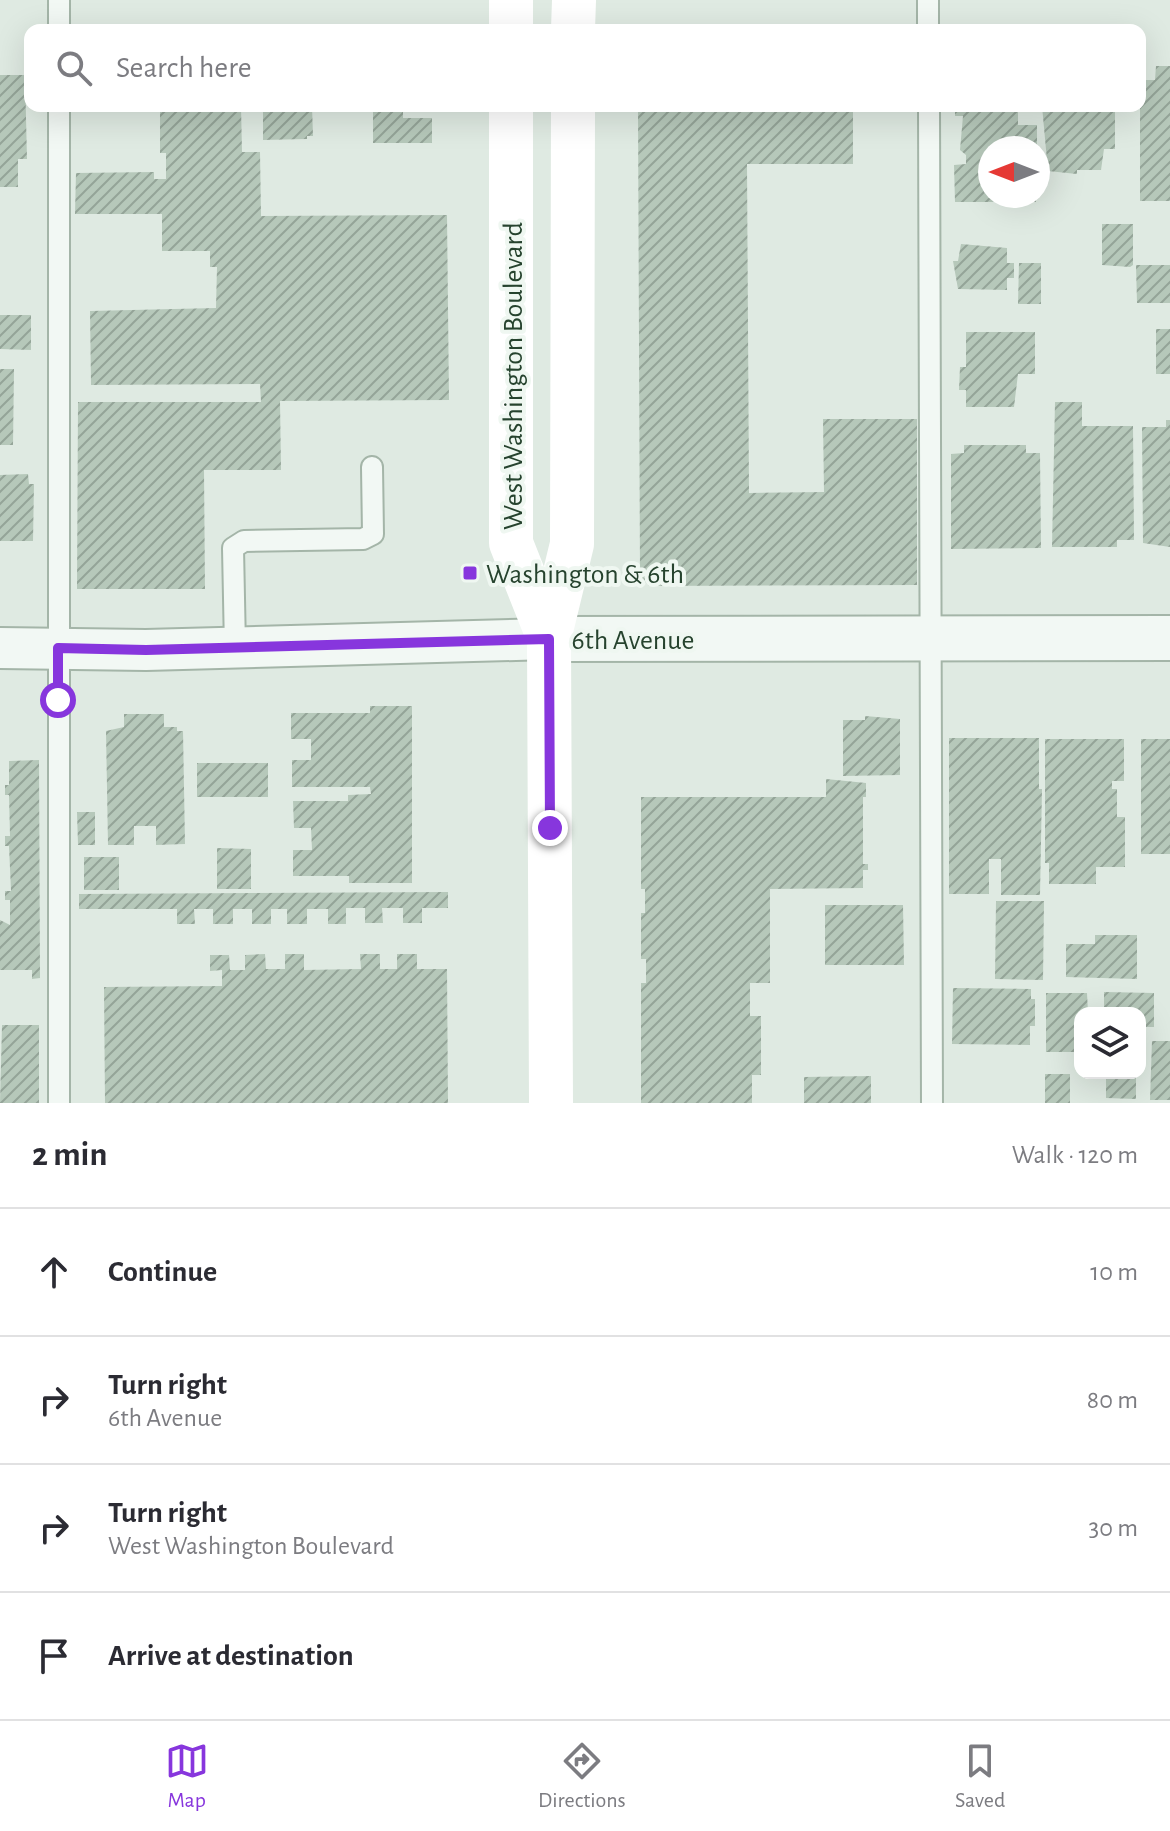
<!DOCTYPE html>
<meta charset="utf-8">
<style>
body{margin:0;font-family:"Alegreya Sans",sans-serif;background:#f7f7f7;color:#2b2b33}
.controls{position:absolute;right:24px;bottom:24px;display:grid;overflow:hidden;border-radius:16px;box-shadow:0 8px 32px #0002}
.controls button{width:72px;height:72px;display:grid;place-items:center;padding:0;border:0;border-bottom:2px solid #e1e1e2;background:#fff;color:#2b2b33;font:40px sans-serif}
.compass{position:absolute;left:978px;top:136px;width:72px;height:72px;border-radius:50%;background:#fff;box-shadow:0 8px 32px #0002;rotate:270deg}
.stop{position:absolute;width:24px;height:24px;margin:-18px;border:6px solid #8736dd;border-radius:50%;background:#fff}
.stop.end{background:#8736dd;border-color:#fff;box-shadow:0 2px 8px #0008}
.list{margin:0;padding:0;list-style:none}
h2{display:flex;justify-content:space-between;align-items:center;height:104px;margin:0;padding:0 32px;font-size:34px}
h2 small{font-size:26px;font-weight:400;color:#7c7c81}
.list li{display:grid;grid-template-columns:52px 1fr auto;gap:24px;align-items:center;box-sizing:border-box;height:128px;padding:0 32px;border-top:2px solid #e1e1e2}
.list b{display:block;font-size:30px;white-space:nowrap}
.list p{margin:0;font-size:26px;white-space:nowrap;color:#7c7c81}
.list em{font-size:26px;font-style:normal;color:#7c7c81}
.icon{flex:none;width:44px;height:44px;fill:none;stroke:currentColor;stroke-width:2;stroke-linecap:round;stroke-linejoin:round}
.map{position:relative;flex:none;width:1170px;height:1103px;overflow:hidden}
.search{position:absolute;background:#fff;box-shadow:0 8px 32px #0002;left:24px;right:24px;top:24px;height:88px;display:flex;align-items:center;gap:20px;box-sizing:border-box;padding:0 28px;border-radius:16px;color:#7c7c81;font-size:30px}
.sheet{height:616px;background:#fff}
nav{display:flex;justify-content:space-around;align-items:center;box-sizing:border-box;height:112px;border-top:2px solid #e1e1e2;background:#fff;font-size:22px;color:#7c7c81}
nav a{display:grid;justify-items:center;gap:4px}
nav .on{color:#8736dd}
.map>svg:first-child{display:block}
.building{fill:url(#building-hatch)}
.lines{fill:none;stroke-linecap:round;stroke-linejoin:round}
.service-casing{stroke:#a4b5a8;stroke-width:24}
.minor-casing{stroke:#a4b5a8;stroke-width:44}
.tertiary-casing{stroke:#a4b5a8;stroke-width:48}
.service{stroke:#f2f8f4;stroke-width:20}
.minor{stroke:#f2f8f4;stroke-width:40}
.tertiary{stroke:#f2f8f4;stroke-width:44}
.secondary{stroke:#fff;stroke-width:44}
.route{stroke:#8736dd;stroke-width:10}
.poi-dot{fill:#8736dd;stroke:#eff7f1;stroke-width:3}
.labels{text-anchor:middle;stroke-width:8;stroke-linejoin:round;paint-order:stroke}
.street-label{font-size:28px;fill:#26432e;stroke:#eff7f1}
.poi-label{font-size:28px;fill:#26432e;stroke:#eff7f1;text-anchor:start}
</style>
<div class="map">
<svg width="1170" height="1103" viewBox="0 0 1170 1103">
<defs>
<pattern id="building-hatch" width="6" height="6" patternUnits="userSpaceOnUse" patternTransform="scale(2)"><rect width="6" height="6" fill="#b6c8ba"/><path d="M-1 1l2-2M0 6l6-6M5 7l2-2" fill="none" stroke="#94a498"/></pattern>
</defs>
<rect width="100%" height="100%" fill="#dfeae2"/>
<!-- building -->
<g class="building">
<path d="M 767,25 L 767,30 L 637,30 L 637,26 Z"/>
<rect x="262" y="26" width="45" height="4"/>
<path d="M 856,26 L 856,30 L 774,30 L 774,27 Z"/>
<path d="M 1156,66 L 1170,66 L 1170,201 L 1140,201 L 1140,80 L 1155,80 Z"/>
<path d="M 0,75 L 25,75 L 27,159 L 18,159 L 18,187 L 0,187 Z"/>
<path d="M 160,106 L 241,106 L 242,152 L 260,152 L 261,216 L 447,215 L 449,400 L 280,401 L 281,470 L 204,470 L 205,589 L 77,589 L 78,402 L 261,402 L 260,384 L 91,385 L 90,311 L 216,308 L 217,267 L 210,267 L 210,251 L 162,251 L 162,214 L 75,214 L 76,173 L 154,172 L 154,179 L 166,179 L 166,153 L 160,153 Z"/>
<path d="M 263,106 L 312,106 L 313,136 L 307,136 L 307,139 L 263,140 Z"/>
<path d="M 373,106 L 403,106 L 403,118 L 432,118 L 432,143 L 373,143 Z"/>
<path d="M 638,106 L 853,106 L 853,164 L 747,164 L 749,493 L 824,492 L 823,419 L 917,419 L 917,585 L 649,586 L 640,577 Z"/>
<path d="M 955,106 L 1018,106 L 1018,125 L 1037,125 L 1037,146 L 990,148 L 990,196 L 1036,196 L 1036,202 L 955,202 L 954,165 L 966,164 L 966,155 L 960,150 L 963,116 L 955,116 Z"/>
<path d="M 1042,106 L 1111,106 L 1111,111 L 1115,111 L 1115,149 L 1104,149 L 1101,170 L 1077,170 L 1077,174 L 1048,171 Z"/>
<path d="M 1102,224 L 1133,224 L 1133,265 L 1130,267 L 1102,265 Z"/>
<path d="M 961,244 L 1007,248 L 1007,263 L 1014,263 L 1014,278 L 1007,278 L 1007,290 L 958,289 L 953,261 L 958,261 Z"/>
<path d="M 1019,263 L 1041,263 L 1041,304 L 1018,304 Z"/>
<path d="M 1136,265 L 1170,265 L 1170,303 L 1137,303 Z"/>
<path d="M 0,315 L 31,315 L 31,350 L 0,349 Z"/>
<rect x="1156" y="329" width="14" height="45"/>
<path d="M 966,332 L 1035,332 L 1035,374 L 1018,374 L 1014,407 L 966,407 L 966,390 L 959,390 L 960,367 L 966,367 Z"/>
<path d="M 0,369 L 14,369 L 13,445 L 0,445 Z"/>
<path d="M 1055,402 L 1082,402 L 1082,426 L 1133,426 L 1134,540 L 1117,540 L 1117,547 L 1052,547 Z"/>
<path d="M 1166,420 L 1170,420 L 1170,547 L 1143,543 L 1142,427 L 1166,427 Z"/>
<path d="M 964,445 L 1026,445 L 1026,453 L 1040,453 L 1041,548 L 951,549 L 951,454 L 964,453 Z"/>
<path d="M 28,474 L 29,484 L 34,484 L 33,541 L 0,541 L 0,475 Z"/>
<path d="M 370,706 L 412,706 L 412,883 L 349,883 L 349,876 L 293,876 L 293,850 L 312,850 L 311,828 L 294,828 L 293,801 L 348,801 L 348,795 L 371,794 L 370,787 L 292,787 L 292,760 L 311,760 L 311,739 L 291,739 L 291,713 L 370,713 Z"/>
<path d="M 124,714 L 164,714 L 164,727 L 177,727 L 177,731 L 183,731 L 185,844 L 156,845 L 156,826 L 134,826 L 134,845 L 108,845 L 106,731 L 124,727 Z"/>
<path d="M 865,716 L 900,719 L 900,775 L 843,776 L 843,720 L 865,720 Z"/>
<path d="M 949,738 L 1039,738 L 1039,789 L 1042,789 L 1040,895 L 1001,895 L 1001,859 L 989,859 L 989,894 L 949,894 Z"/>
<path d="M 1045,739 L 1124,739 L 1124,781 L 1112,781 L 1112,789 L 1117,789 L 1117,817 L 1125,817 L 1125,867 L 1096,867 L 1096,884 L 1049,884 L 1049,863 L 1045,863 Z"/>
<rect x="1141" y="739" width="29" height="115"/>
<path d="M 39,760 L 40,978 L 32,979 L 32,970 L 0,970 L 0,920 L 10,925 L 10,900 L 5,900 L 5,891 L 11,891 L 9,846 L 5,846 L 5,836 L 10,836 L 9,795 L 5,795 L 5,785 L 9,785 L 9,761 Z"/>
<rect x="197" y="763" width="71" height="34"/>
<path d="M 826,779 L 866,783 L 866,797 L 863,797 L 863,864 L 868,864 L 868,870 L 863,870 L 863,888 L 770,889 L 770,983 L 750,983 L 750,1016 L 761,1016 L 761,1075 L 752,1075 L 752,1103 L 641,1103 L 641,983 L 646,983 L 646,959 L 641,959 L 641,913 L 645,913 L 645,889 L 641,889 L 641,797 L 826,797 Z"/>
<path d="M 77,812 L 95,812 L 95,845 L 78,845 Z"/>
<path d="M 217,848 L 251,849 L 251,889 L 217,889 Z"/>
<rect x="84" y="857" width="35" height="33"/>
<path d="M 448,892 L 448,908 L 422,908 L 422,923 L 403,923 L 403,908 L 382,908 L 383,923 L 365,923 L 365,908 L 346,908 L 346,924 L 328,924 L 328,909 L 307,909 L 307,924 L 287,924 L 287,909 L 271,909 L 271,924 L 252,924 L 252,909 L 233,909 L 233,924 L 213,924 L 213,909 L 194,909 L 195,924 L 177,924 L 177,909 L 79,909 L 79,894 Z"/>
<path d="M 996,901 L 1044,901 L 1043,980 L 995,979 Z"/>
<path d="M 825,905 L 903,905 L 904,965 L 825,965 Z"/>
<path d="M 1095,935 L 1137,935 L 1137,979 L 1066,977 L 1066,944 L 1095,944 Z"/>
<path d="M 265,954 L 266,969 L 285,969 L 285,954 L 304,954 L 304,970 L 361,969 L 360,954 L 380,954 L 380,969 L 397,969 L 397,954 L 417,954 L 417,969 L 447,969 L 448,1103 L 105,1103 L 104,987 L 222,986 L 222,970 L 210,971 L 210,955 L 229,955 L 230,970 L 245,970 L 245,955 Z"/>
<path d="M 953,988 L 1031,989 L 1031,999 L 1035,999 L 1035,1026 L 1030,1026 L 1030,1045 L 952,1044 Z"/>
<path d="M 1104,992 L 1154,993 L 1154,1027 L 1140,1027 L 1140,1013 L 1104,1013 Z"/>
<path d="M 1046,993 L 1087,993 L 1088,1013 L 1080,1013 L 1080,1052 L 1046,1052 Z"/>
<path d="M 2,1025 L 39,1025 L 39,1103 L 0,1103 Z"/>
<path d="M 1152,1041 L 1170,1041 L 1170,1100 L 1150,1100 Z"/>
<path d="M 1106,1073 L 1136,1073 L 1136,1099 L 1106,1098 Z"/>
<rect x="1045" y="1074" width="25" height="29"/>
<path d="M 871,1076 L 871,1103 L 804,1103 L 804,1077 Z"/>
</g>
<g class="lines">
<!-- service casing -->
<g class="service-casing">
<g id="service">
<path d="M 928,0 L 928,30"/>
<path d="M 59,30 L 59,0"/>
<path d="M 929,106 L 932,1103"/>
<path d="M 235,648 L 233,548 L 244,541 L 363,539 L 373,534 L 372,467"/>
<path d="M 59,1103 L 59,106"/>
</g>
</g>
<!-- minor casing -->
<g class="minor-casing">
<path id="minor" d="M 0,648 L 146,650 L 549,639"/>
</g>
<!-- tertiary casing -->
<g class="tertiary-casing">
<path id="tertiary" d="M 549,639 L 1170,638"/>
</g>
<!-- service -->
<use href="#service" class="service"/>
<!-- minor -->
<use href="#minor" class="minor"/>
<!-- tertiary -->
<use href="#tertiary" class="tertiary"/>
<!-- secondary -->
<g class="secondary">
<path d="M 511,0 L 511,30"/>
<path d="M 573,30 L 574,0"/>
<path d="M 511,106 L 511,543 L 549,639"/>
<path d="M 551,1103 L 549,639 L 572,544 L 573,106"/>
</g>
</g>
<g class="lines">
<!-- route -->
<path class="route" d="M 58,700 L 58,648 L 146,650 L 549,639 L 550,828"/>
</g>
<!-- markers -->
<rect class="poi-dot" x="462" y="565" width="16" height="16" rx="4"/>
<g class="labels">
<!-- street labels -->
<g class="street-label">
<text transform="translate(512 376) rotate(-90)" y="10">West Washington Boulevard</text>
<text x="633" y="649">6th Avenue</text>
</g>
<!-- poi labels -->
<g class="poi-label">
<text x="486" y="583">Washington &amp; 6th</text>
</g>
</g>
</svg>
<div class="controls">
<button><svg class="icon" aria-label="layers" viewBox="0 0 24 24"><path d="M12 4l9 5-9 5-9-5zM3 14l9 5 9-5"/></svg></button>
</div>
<svg class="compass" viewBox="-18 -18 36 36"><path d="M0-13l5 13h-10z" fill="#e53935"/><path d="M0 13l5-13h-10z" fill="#7c7c81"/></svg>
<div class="stop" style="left:58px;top:700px"></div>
<div class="stop end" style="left:550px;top:828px"></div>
<div class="search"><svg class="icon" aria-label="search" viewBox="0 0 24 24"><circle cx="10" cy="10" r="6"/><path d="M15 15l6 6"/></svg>Search here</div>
</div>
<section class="sheet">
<h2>2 min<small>Walk · 120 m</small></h2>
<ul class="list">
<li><svg class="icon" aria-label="ahead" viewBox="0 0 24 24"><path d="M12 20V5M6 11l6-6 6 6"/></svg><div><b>Continue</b></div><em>10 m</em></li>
<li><svg class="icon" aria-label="right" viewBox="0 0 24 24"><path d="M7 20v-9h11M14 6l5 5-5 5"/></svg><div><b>Turn right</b><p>6th Avenue</p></div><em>80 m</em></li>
<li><svg class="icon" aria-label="right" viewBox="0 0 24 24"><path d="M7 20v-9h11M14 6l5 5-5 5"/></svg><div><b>Turn right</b><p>West Washington Boulevard</p></div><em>30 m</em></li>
<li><svg class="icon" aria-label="arrive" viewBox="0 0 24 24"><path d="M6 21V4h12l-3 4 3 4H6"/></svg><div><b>Arrive at destination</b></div></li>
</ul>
</section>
<nav>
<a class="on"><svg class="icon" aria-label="map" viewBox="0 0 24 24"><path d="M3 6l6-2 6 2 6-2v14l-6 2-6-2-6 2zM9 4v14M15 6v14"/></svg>Map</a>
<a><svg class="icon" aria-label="directions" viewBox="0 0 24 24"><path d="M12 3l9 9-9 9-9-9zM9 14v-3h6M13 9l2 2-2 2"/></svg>Directions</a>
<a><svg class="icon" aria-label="saved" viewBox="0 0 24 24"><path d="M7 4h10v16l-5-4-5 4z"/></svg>Saved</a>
</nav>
